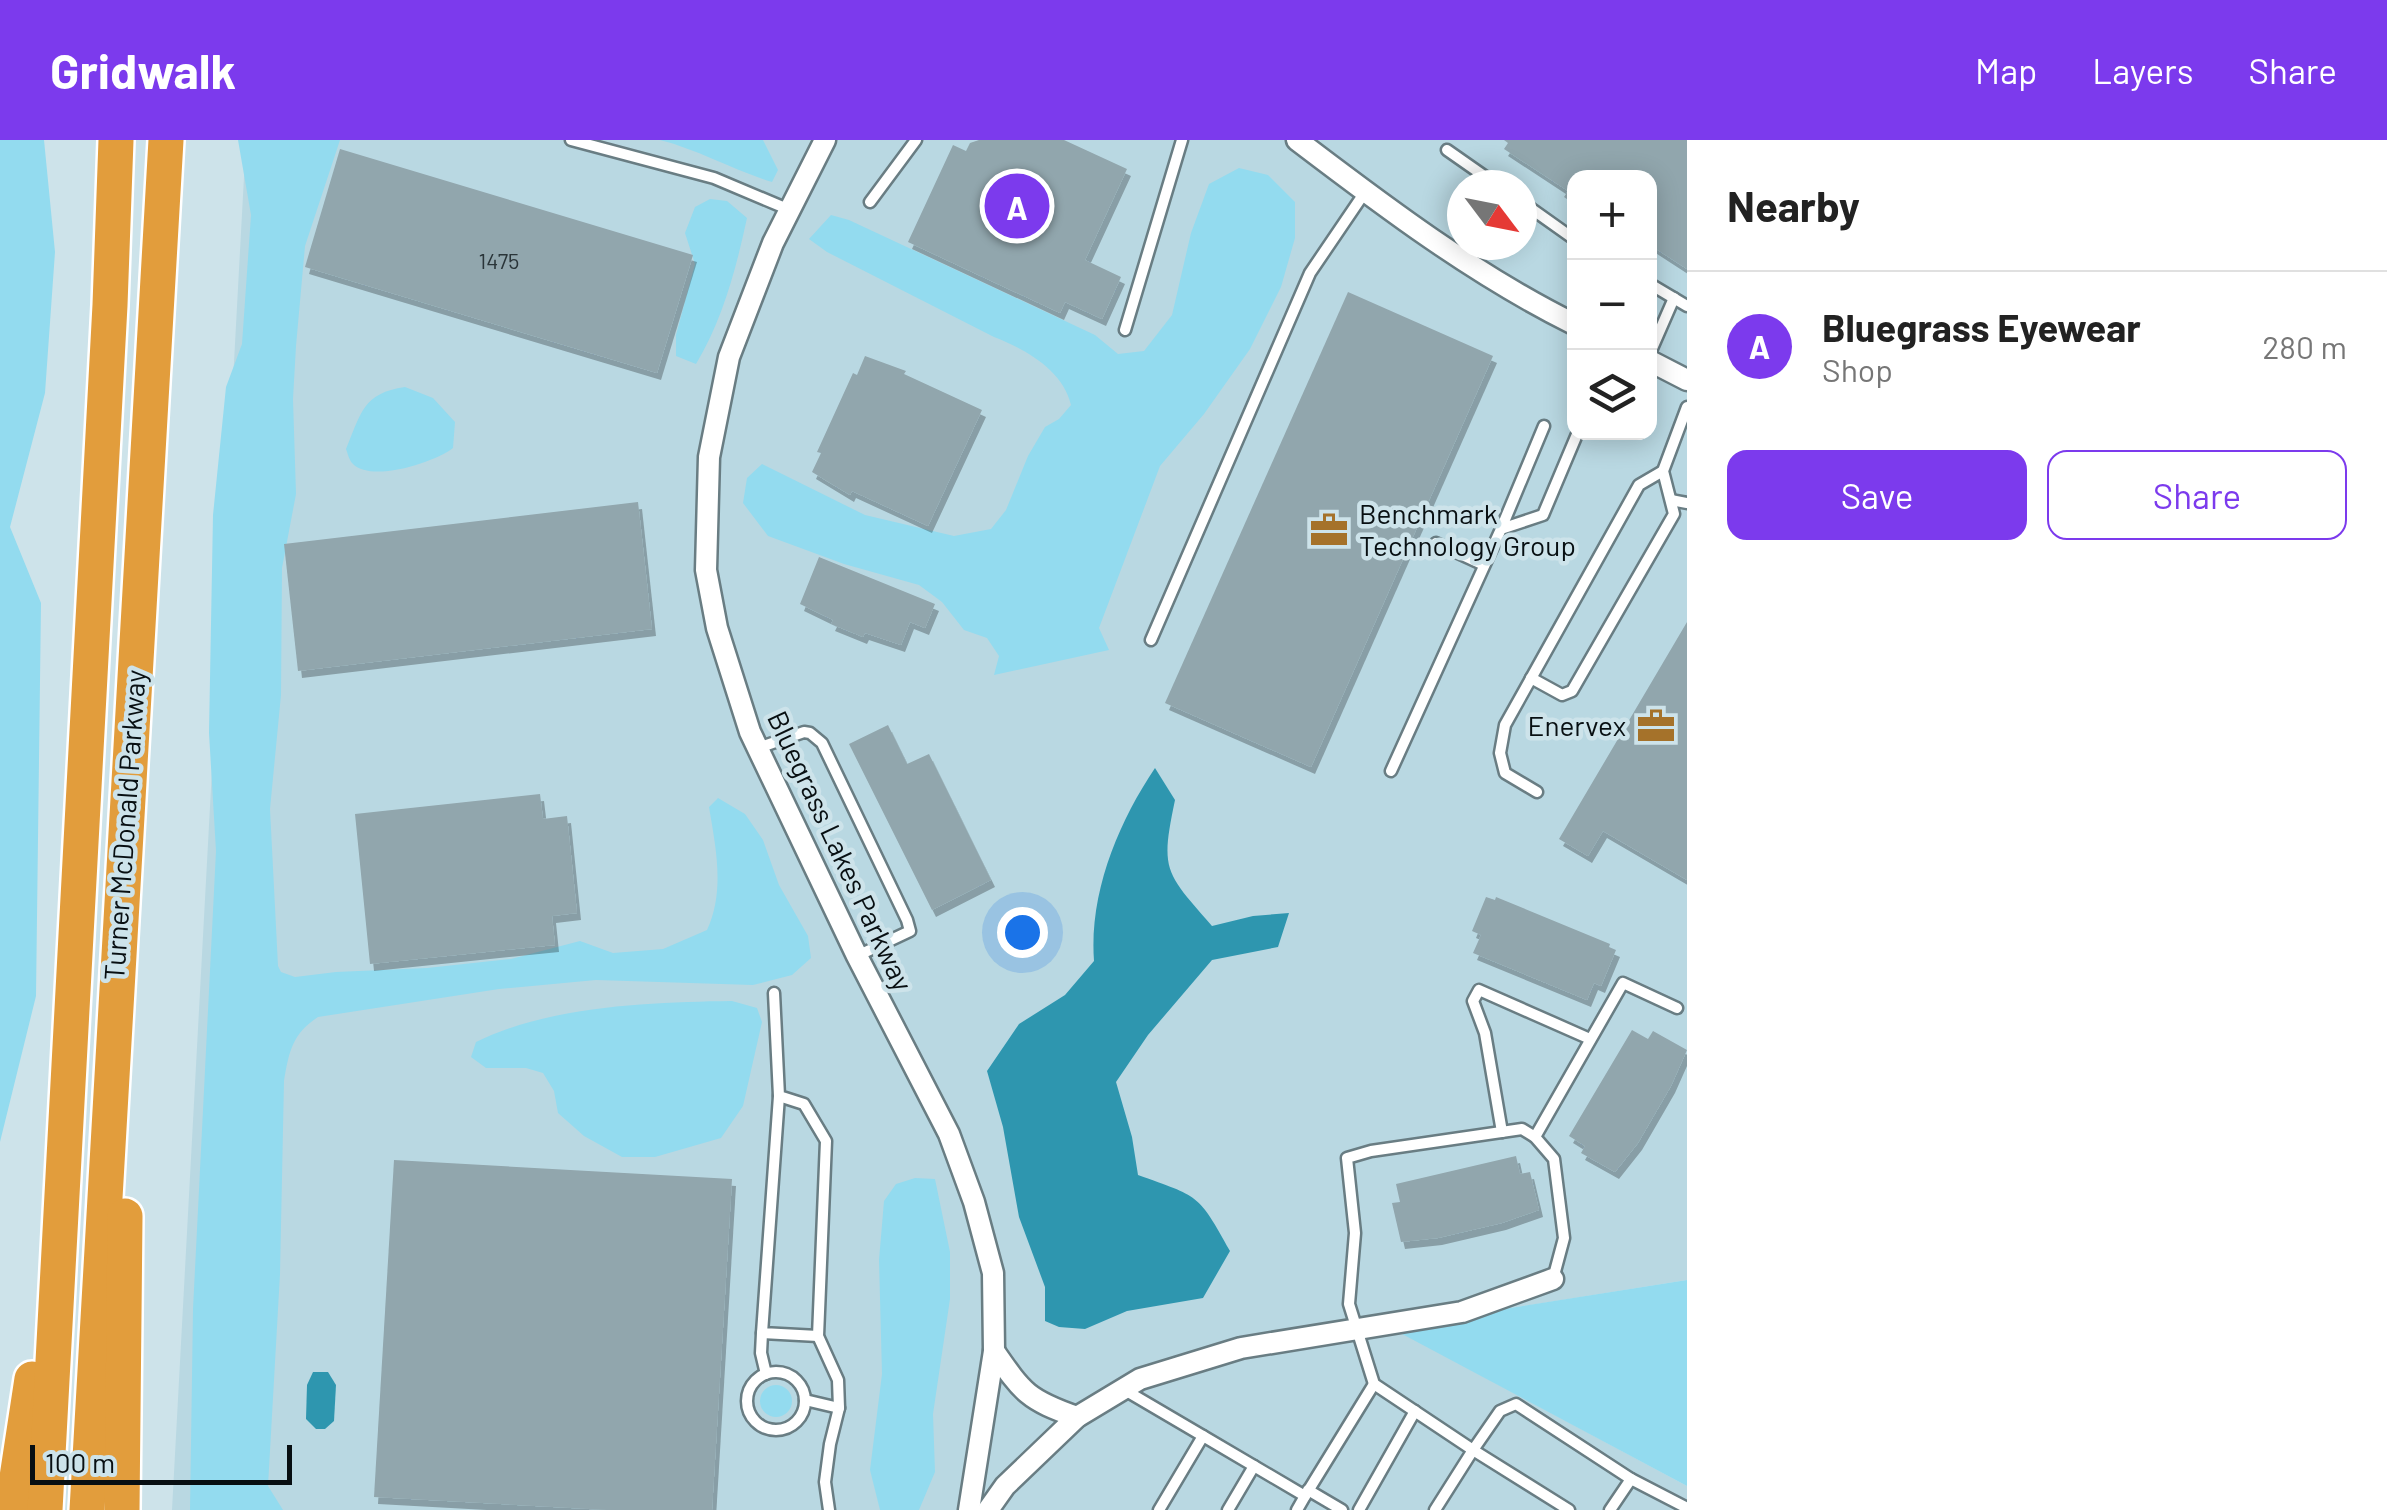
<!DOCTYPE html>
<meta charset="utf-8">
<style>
body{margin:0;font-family:Barlow,sans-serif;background:#f2f2f2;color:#222}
.controls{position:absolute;right:30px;top:30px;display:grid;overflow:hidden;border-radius:20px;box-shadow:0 5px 25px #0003}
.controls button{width:90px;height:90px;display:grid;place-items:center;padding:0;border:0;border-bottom:2px solid #e0e0e0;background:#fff;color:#222;font:50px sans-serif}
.compass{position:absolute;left:1447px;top:30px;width:90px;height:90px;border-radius:50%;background:#fff;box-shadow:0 5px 25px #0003;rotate:122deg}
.scale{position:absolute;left:30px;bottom:25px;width:262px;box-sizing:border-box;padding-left:10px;border:5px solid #080f12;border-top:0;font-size:28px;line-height:35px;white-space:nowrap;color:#080f12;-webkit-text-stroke:8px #cde3ea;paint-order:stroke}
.you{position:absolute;left:1022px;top:792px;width:35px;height:35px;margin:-25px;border:8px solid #fff;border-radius:50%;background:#1a73e8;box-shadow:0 0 0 15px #1a73e833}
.badge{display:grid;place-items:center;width:65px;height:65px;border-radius:50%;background:#7c3aed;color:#fff;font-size:32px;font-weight:700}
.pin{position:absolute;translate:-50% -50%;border:5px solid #fff;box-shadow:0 2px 10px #0006}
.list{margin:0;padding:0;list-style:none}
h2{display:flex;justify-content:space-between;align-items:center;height:130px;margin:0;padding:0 40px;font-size:42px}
h2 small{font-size:32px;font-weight:400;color:#767676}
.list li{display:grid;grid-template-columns:65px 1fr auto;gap:30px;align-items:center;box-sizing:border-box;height:150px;padding:0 40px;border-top:2px solid #e0e0e0}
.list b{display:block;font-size:38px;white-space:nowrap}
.list p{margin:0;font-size:32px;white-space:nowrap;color:#767676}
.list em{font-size:32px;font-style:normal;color:#767676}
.actions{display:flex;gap:20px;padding:30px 40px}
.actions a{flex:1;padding:22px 0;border:2px solid #7c3aed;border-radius:20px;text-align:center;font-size:35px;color:#7c3aed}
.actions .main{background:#7c3aed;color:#fff}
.icon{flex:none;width:55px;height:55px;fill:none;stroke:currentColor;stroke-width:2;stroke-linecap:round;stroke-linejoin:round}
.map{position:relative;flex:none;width:1687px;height:1370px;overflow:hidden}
header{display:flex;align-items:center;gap:60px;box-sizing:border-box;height:140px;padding:0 50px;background:#7c3aed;color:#fff}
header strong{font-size:48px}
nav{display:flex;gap:55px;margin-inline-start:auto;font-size:35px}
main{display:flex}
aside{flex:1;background:#fff}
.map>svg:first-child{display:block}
.built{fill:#b9d8e2;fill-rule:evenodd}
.green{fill:#93dbef}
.water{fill:#2e96af}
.building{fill:#91a6ad;filter:url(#shadow)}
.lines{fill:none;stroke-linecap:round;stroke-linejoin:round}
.service-casing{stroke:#697d83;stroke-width:15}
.minor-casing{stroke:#697d83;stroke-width:25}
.motorway-casing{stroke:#fff;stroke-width:40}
.service{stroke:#fff;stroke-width:10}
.minor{stroke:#fff;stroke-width:20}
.motorway{stroke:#e29d3c;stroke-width:35}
.labels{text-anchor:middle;stroke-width:9;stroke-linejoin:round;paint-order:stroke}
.number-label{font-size:22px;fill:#2a3539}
.poi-label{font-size:28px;fill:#080f12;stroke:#cde3ea;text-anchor:start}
.street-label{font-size:28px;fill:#080f12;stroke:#cde3ea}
</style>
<header>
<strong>Gridwalk</strong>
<nav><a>Map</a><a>Layers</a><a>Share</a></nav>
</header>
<main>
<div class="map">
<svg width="1687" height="1370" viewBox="0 0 1687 1370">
<defs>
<filter id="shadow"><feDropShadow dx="4" dy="7" stdDeviation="0" flood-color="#0004"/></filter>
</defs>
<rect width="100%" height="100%" fill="#cde3ea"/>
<!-- built -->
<path class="built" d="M 246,0 L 1687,0 L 1687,1140 L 1391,1187 L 1687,1346 L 1687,1370 L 172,1370 ZM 1574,38 L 1650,38 L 1650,292 L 1574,292 ZM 1462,45 L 1522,45 L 1522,105 L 1462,105 Z"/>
<!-- green -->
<g class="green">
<path d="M 0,0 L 44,0 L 55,112 L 45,253 L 10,387 L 41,463 L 36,856 L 0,1002 Z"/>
<path d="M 238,0 L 340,0 L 305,106 L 296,206 L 293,259 L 296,354 L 282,428 L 281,555 L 270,669 L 278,826 L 281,832 L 295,837 L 336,832 L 427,828 L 511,819 L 580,801 L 613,813 L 663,809 L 707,790 C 725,751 716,709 709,667 L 718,658 L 745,674 L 763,700 L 779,745 L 808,796 L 811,818 L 792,835 L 753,845 L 596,840 L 499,849 L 318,877 C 292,894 289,912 284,941 L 280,1134 L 268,1346 L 283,1370 L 190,1370 L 193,1169 L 216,711 L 209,593 L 213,375 L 226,247 L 242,204 L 251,75 Z"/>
<path d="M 660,0 L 763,0 L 778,30 L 772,42 C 733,30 699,10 660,0 Z"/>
<path d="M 1239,28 L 1268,35 L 1295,62 L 1295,98 L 1281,147 L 1250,209 L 1204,274 L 1160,326 L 1099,488 L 1109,510 L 994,535 L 999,516 L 987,498 L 964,490 L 942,462 L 919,445 L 844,424 L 768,396 L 743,363 L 747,338 L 762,324 L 865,375 L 954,396 L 991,389 L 1006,370 L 1028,316 L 1045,287 L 1059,279 L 1071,265 C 1063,230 1025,209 994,197 L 827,112 L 809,99 L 831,75 L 849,80 L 1095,195 L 1118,214 L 1144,211 L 1172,175 L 1191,93 L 1209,44 Z"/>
<path d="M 710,59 L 727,61 L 747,78 C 736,129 723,179 696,224 L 676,216 L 676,195 L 695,124 L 685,93 L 695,67 Z"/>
<path d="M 405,247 L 433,258 L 455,282 L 453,308 C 435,322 372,343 353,324 C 349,320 348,314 346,309 C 361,273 363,253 405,247 Z"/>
<path d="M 732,861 L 757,868 L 762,882 L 743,966 L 721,998 L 655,1017 L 622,1017 L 584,996 L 558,973 L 554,951 L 543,933 L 526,928 L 486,928 L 471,917 L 476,902 C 548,866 652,862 732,861 Z"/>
<path d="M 915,1038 L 935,1039 L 950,1112 L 950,1159 L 933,1274 L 935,1332 L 919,1370 L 880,1370 L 870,1330 L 882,1234 L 879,1120 L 884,1061 L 896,1044 Z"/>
<path d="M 1687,1140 L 1687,1346 L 1389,1187 Z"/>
<circle cx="776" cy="1261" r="16"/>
</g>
<!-- water -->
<g class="water">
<path d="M 1155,628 L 1175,660 C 1160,731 1165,732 1212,786 L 1253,776 L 1289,773 L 1278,807 L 1212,820 L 1148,895 L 1116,942 L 1132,997 L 1138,1035 C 1199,1057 1198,1053 1230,1111 L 1203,1158 L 1127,1171 L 1085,1189 L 1059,1187 L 1045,1181 L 1045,1147 L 1019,1077 L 1003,987 L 987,931 L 1019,884 L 1065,855 L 1094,821 C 1089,753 1118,683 1155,628 Z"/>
<path d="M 313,1232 L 328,1232 L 336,1245 L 334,1281 L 325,1289 L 316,1289 L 306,1279 L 307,1245 Z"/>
</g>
<!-- building -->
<g class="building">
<path d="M 979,0 L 1064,0 L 1127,29 L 1085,120 L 1121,137 L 1102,179 L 1065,162 L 1060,173 L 908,102 L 953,5 L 966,11 L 970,3 Z"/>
<path d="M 1504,0 L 1687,0 L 1687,129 L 1650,105 L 1650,38 L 1574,38 L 1574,64 L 1564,57 L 1568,51 L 1504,9 L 1508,3 Z"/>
<path d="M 340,9 L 693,115 L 657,233 L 305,127 Z"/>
<path d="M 1348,152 L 1493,216 L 1311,627 L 1165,563 Z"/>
<path d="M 865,216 L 906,231 L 904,234 L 982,270 L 928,386 L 852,351 L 850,355 L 812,332 L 821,313 L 817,312 L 853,233 L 857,235 Z"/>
<path d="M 638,362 L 652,489 L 298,531 L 284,404 Z"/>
<path d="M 819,417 L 935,464 L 925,488 L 910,482 L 901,505 L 865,493 L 863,497 L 831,484 L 833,480 L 800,464 Z"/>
<path d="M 1687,482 L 1687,740 L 1603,691 L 1588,716 L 1559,699 Z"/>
<path d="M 888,585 L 907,624 L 929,614 L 991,740 L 932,770 L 849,604 Z"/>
<path d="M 540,654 L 543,679 L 567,676 L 577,773 L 552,776 L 555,805 L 370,824 L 355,674 Z"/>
<path d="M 1486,757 L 1495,760 L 1496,757 L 1610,804 L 1609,807 L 1616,810 L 1601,846 L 1594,843 L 1587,860 L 1473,813 L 1481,795 L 1472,791 Z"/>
<path d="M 1632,890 L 1648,899 L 1653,891 L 1687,910 L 1671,946 L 1638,1003 L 1615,1032 L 1581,1013 L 1585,1006 L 1569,996 Z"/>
<path d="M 1516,1016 L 1520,1034 L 1530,1032 L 1539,1070 L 1502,1083 L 1438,1098 L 1401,1102 L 1392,1063 L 1400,1062 L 1396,1044 Z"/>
<path d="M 394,1020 L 732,1039 L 712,1370 L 607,1370 L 374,1357 Z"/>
</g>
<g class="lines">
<!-- service casing -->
<g class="service-casing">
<g id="service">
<path d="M 571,0 L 714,38 L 790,70"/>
<path d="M 1447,10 L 1497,45"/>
<path d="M 870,62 L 916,0"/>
<path d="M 1522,62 L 1574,99"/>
<path d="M 1650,144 L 1687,166"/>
<path d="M 1125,190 L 1182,0"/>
<path d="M 1650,213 L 1674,158"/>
<path d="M 1671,360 L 1687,363"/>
<path d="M 1501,389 L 1544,286"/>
<path d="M 1436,403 L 1484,425"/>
<path d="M 1151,500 L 1310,133 L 1365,52"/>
<path d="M 1531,538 L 1562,555 L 1572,551 L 1674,374 L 1663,331 L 1687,267"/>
<path d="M 758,608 L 804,592 L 810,593 L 822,603 L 907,780 L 910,791 L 857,816"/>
<path d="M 1391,631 L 1501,389 L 1543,375 L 1578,292"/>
<path d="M 1537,652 L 1505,633 L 1500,613 L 1505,585 L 1639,345 L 1663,331"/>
<path d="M 774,853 L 779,956 L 804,964 L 826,1001 L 818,1196 L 838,1240 L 839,1268 L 830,1304 L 825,1342 L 829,1370"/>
<path d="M 779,956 L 762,1193 L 818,1196"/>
<path d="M 1502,992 L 1485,893 L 1473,861 L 1479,850 L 1590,899"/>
<path d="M 1535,997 L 1623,843 L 1677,868"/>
<path d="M 762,1193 L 761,1213 L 766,1234"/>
<circle cx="776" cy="1261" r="29"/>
<path d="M 1123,1249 L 1203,1296 L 1159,1370"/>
<path d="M 805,1260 L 839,1268"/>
<path d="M 1203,1296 L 1305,1356 L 1374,1244"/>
<path d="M 1631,1339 L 1687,1368"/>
<path d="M 1308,1350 L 1342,1370"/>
<path d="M 1228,1370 L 1254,1326"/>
<path d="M 1297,1370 L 1305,1356"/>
<path d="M 1359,1370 L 1415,1271"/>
<path d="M 1435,1370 L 1473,1310 L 1374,1244 L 1349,1164 L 1355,1093 L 1347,1018 L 1371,1011 L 1522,989 L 1535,997 L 1554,1019 L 1564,1098 L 1553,1139"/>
<path d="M 1569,1370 L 1473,1310 L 1500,1271 L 1516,1264 L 1631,1339 L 1610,1370"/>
</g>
</g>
<!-- minor casing -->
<g class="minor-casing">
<g id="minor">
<path d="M 825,0 L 773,103 L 729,217 L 709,317 L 706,430 L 717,488 L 750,592 L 857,816 L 949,994 L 974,1062 L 993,1133 L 994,1211 L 969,1370"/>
<path d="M 1297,0 C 1385,67 1475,135 1574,184"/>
<path d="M 1650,221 L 1687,240"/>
<path d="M 994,1211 C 1023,1253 1028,1260 1077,1277"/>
<path d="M 988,1370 L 1005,1346 L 1077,1277 L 1140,1239 L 1241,1208 L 1462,1172 L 1553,1139"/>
</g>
</g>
<!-- motorway casing -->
<g class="motorway-casing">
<g id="motorway">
<path d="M 12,1370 L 32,1239"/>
<path d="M 45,1370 L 110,165 L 116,0"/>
<path d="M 87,1370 L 166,0"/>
<path d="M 122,1370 L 125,1076"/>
</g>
</g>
<!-- service -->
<use href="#service" class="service"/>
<!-- minor -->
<use href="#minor" class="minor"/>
<!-- motorway -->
<use href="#motorway" class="motorway"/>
</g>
<!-- icons -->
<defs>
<g id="office-bare" transform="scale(3)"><path d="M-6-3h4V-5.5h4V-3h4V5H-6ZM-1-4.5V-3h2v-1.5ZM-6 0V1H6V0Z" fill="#a5722a" stroke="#cde3ea" stroke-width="2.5" paint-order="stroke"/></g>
</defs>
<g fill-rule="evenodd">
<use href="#office-bare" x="1329" y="390"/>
<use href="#office-bare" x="1656" y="586"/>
</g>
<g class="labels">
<!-- number labels -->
<g class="number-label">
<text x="499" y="129">1475</text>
</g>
<!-- poi labels -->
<g class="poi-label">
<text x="1359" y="384">Benchmark<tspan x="1359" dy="32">Technology Group</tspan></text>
<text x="1626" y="596" text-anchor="end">Enervex</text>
</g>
<!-- street labels -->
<g class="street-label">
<text transform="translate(125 685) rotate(-86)" y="10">Turner McDonald Parkway</text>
<text transform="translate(840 711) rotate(65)" y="10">Bluegrass Lakes Parkway</text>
</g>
</g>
</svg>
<div class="controls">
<button>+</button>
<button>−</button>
<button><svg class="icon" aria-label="layers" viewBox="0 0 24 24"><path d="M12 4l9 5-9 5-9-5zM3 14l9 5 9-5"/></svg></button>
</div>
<svg class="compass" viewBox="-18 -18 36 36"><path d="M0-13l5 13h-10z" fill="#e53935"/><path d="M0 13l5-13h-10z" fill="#767676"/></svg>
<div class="scale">100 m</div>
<div class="you"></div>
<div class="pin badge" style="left:1017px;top:66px">A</div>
</div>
<aside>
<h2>Nearby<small></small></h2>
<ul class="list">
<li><span class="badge">A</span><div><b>Bluegrass Eyewear</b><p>Shop</p></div><em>280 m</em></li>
</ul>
<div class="actions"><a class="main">Save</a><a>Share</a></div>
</aside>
</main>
